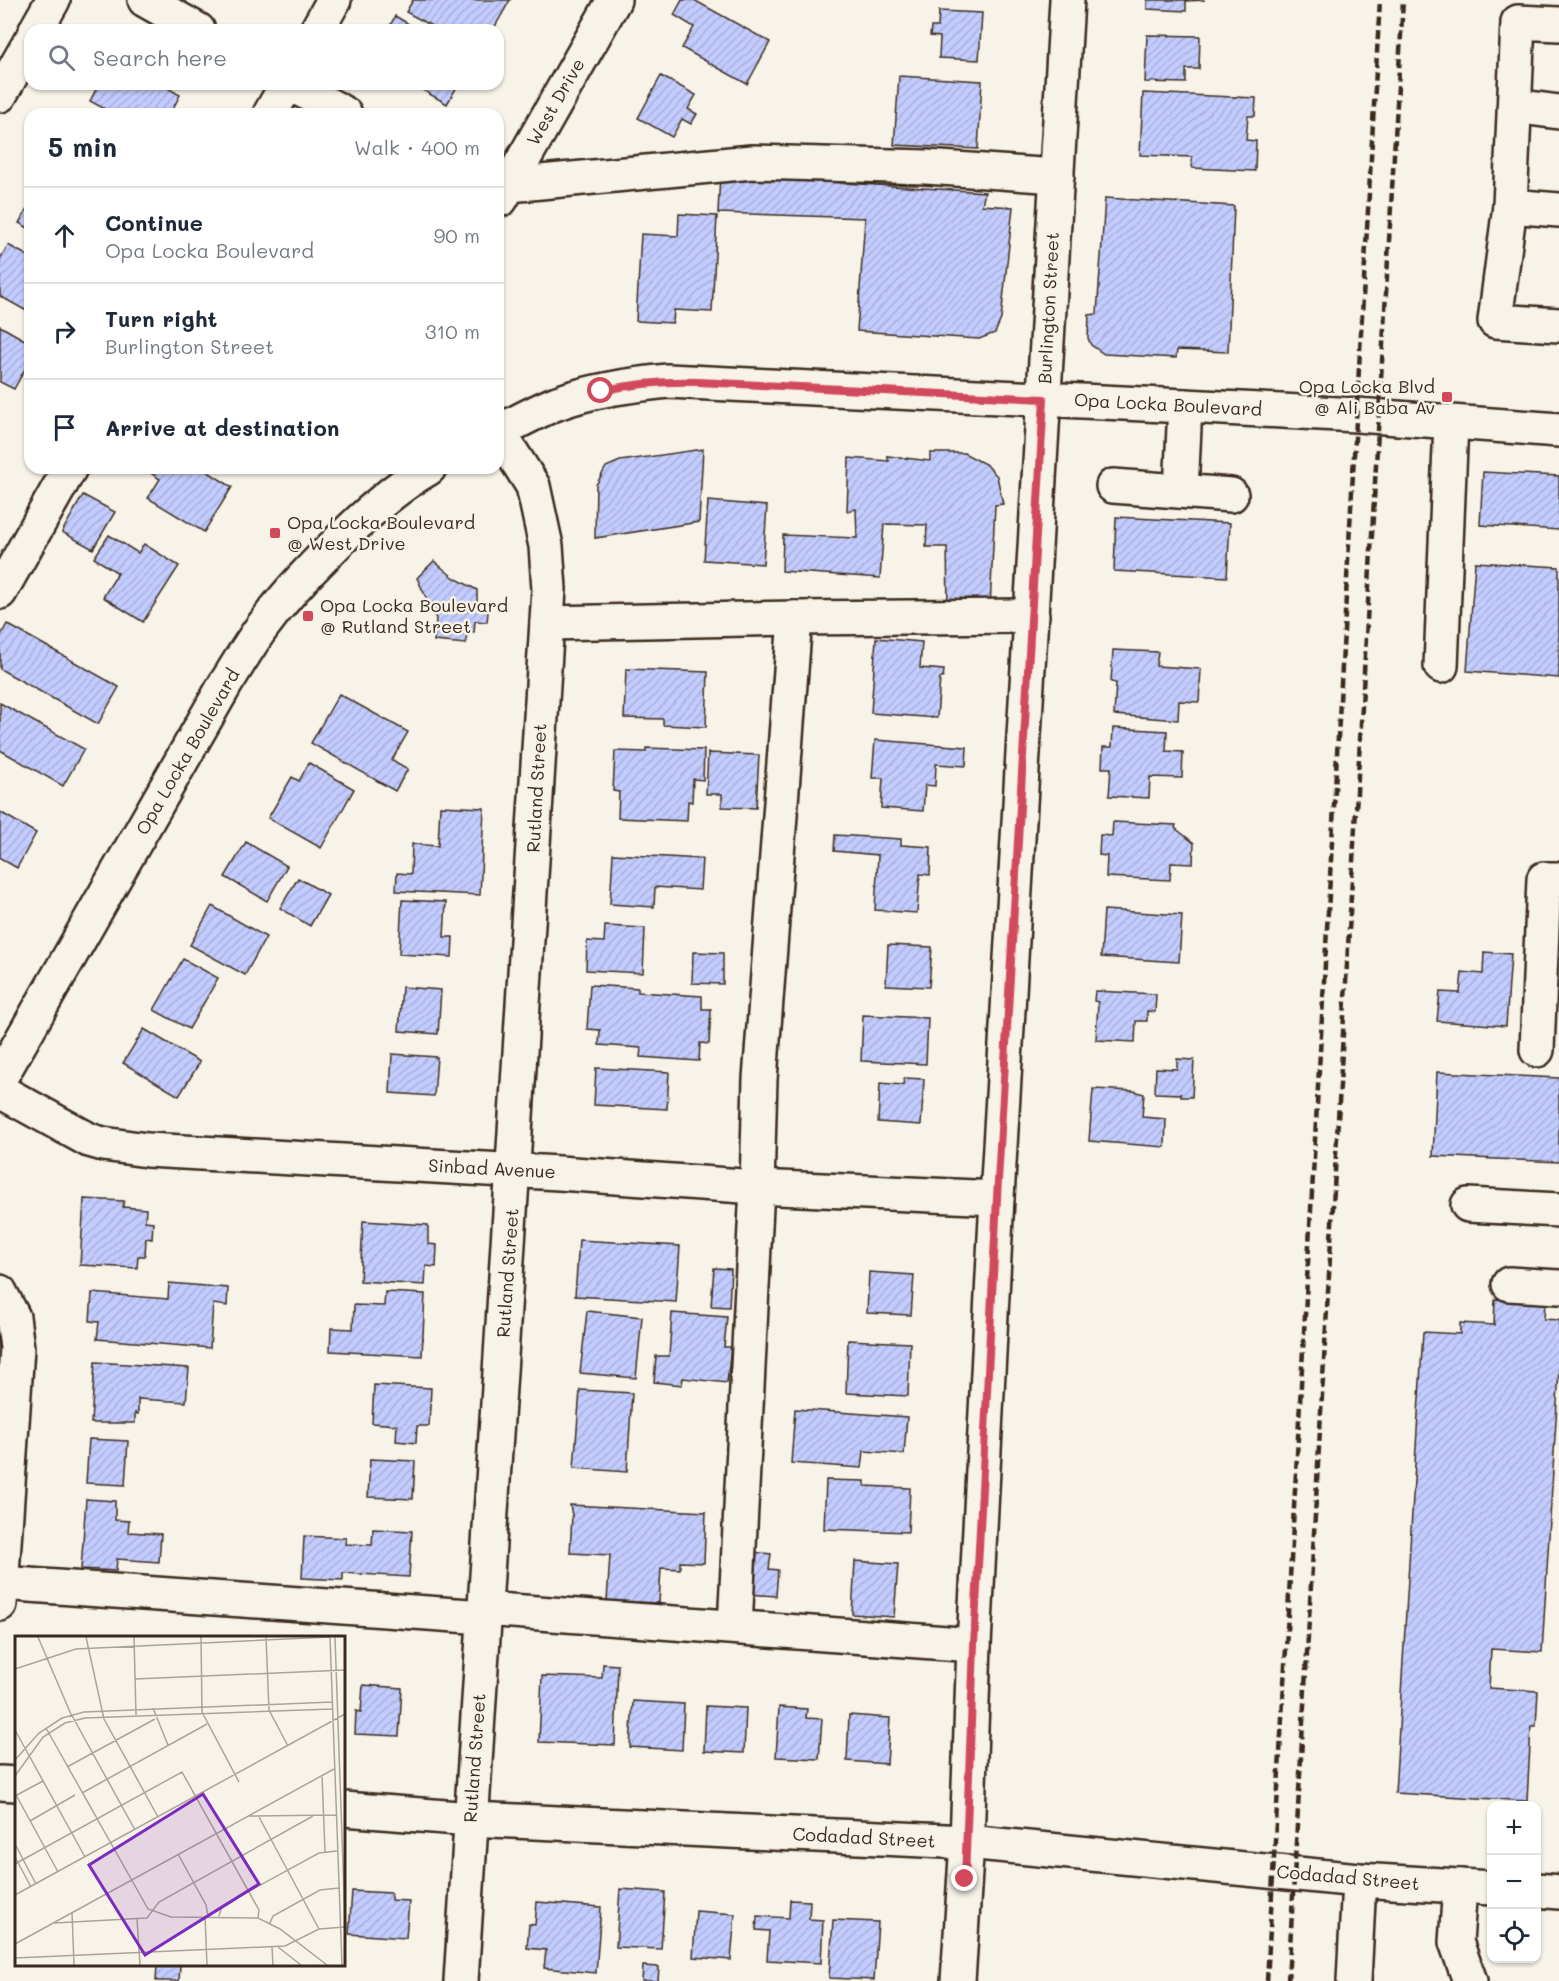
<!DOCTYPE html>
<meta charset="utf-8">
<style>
body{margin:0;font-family:Mali,sans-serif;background:#f6f6f7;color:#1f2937}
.controls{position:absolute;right:18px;bottom:18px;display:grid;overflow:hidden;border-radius:12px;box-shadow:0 2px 4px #0004}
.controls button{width:54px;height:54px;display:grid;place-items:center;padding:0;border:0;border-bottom:2px solid #e0e1e3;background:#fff;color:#1f2937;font:30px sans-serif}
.stop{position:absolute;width:18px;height:18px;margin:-14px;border:4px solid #d1495b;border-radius:50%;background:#fff}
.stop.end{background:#d1495b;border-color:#fff;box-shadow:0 2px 6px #0008}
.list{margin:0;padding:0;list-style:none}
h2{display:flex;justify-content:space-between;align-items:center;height:78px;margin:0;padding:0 24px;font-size:26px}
h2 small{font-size:20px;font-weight:400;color:#747a83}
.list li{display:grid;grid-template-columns:39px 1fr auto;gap:18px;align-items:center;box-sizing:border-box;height:96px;padding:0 24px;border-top:2px solid #e0e1e3}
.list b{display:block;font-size:22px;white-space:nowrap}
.list p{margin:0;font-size:20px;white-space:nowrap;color:#747a83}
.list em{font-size:20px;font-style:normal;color:#747a83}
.icon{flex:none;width:33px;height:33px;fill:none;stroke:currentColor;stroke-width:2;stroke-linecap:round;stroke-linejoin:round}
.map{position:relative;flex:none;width:1559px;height:1981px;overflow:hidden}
.search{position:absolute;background:#fff;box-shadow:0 2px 4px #0004;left:24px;top:24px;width:480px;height:66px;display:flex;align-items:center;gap:15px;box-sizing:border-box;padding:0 21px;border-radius:18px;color:#747a83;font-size:22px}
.panel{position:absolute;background:#fff;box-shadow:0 2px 4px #0004;left:24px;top:108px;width:480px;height:366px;border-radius:18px}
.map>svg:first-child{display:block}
.building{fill:url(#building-hatch);stroke:#3b2a1e;stroke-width:1.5}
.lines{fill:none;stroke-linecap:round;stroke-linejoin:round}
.minor-casing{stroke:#3b2a1e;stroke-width:38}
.minor{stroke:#f7f3e8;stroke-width:33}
.rail{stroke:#3b2a1e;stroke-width:4.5;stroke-dasharray:9 4.5;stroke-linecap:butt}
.route{stroke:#d1495b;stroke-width:8}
.poi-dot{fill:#d1495b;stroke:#f7f3e8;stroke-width:2}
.labels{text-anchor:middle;stroke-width:5;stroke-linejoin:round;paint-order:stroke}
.street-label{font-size:18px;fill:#3b2a1e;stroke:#f7f3e8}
.poi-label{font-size:18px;fill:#3b2a1e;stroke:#f7f3e8;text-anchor:start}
.inset-road{fill:none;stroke:#aca397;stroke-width:1.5}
.view{fill:#7b2cbf;fill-opacity:0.15;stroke:#7b2cbf;stroke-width:3}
.inset-edge{fill:none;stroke:#3b2a1e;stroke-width:3}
</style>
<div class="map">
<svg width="1559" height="1981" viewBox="0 0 1559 1981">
<defs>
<pattern id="building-hatch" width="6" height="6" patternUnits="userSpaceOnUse" patternTransform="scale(1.5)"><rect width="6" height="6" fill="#c2ccfe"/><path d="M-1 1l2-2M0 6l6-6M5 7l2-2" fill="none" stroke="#a8afd9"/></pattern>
</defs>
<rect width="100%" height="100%" fill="#f7f3e8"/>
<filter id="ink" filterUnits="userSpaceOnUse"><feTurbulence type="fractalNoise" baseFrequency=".0167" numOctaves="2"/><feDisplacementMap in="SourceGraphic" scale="12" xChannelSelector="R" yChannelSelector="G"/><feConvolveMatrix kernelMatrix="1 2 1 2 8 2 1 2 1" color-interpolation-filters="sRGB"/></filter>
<g filter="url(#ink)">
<!-- building -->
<g class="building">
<path d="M 413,0 L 510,0 L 493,30 L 439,30 L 406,12 Z"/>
<path d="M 682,0 L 694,0 L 770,42 L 747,84 L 682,48 L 694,27 L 674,15 Z"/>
<path d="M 1147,0 L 1205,0 L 1186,1 L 1186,11 L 1147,9 Z"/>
<path d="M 939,11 L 982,13 L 979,60 L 939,58 L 940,37 L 930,36 L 931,27 L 938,27 Z"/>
<path d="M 395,16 L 419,30 L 388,30 Z"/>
<path d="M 1147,35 L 1200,36 L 1199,69 L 1186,69 L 1186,83 L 1145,82 Z"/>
<path d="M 661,76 L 696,95 L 688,109 L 697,114 L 691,124 L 682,119 L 672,137 L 638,118 Z"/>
<path d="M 899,76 L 982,81 L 978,149 L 894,145 Z"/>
<path d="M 99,84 L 161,84 L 180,95 L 170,114 L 114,114 L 90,101 Z"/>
<path d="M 412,84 L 465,84 L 463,88 L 458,85 L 447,104 Z"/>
<path d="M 1143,93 L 1256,98 L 1255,116 L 1248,116 L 1246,140 L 1256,141 L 1255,171 L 1192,168 L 1192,157 L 1140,155 Z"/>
<path d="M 720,175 L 985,192 L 982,205 L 1013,207 L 1001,319 L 995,333 L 979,339 L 857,331 L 865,218 L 718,213 Z"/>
<path d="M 1105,198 L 1234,206 L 1228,352 L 1177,350 L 1176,358 L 1104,354 L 1091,345 L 1088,338 L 1089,315 L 1097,314 Z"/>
<path d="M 30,204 L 30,229 L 19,223 Z"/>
<path d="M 679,214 L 717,216 L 712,312 L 674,310 L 673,323 L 636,321 L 641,234 L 678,236 Z"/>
<path d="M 8,245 L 30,257 L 30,313 L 0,296 L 0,259 Z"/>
<path d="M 0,326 L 30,343 L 30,360 L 14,389 L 0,382 Z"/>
<path d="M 703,449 L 699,522 L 595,538 L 596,485 L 606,467 L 620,461 Z"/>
<path d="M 930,453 L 964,453 L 987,465 L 997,476 L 1003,504 L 995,505 L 990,608 L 948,607 L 947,547 L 926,547 L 927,525 L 884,524 L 880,578 L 782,571 L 783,535 L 857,538 L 856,509 L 847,511 L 849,458 L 889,461 L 887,456 L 930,461 Z"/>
<path d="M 151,468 L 202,468 L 232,487 L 204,532 L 148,498 L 160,479 L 149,472 Z"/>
<path d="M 1483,472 L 1559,476 L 1559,530 L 1480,525 Z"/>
<path d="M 83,495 L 115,512 L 93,549 L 62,532 Z"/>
<path d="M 708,501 L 767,506 L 763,564 L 704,560 Z"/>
<path d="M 1116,517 L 1230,523 L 1227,577 L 1114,571 Z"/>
<path d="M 109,535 L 138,553 L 144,544 L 179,566 L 143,622 L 103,597 L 118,573 L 94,558 Z"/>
<path d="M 434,561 L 453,577 L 477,590 L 477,602 L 489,603 L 487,622 L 475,621 L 474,632 L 467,631 L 466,644 L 434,641 L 436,619 L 417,578 Z"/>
<path d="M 1475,562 L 1559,567 L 1559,678 L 1467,671 Z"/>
<path d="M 7,624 L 119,687 L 98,724 L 0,669 L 0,637 Z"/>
<path d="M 876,638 L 922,642 L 920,668 L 944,670 L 943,678 L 940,678 L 937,718 L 871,713 Z"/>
<path d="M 1113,650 L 1158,652 L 1156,666 L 1201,669 L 1199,702 L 1179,701 L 1178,720 L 1114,715 L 1116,683 L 1111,682 Z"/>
<path d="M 626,669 L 708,672 L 706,727 L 663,725 L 663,719 L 624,718 Z"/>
<path d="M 339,694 L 408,732 L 392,760 L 408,769 L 395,791 L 311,743 Z"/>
<path d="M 0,703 L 84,749 L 63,786 L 0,750 Z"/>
<path d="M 1113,728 L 1167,731 L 1166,751 L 1183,752 L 1182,778 L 1150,777 L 1149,798 L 1109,796 L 1111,768 L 1102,768 L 1103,747 L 1112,747 Z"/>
<path d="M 875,740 L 967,747 L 966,766 L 936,764 L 935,786 L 925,785 L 923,811 L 881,808 L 883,778 L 872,778 Z"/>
<path d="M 646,748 L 704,750 L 703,780 L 693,779 L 692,802 L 688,801 L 687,821 L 618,818 L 619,792 L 613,791 L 615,751 L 646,752 Z"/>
<path d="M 708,753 L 759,755 L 756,808 L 722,807 L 722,794 L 706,794 Z"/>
<path d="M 309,763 L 354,789 L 321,848 L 268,818 L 292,777 L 299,781 Z"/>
<path d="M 440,806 L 484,808 L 480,895 L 396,891 L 397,873 L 411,874 L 412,844 L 438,846 Z"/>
<path d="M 0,812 L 36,833 L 17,868 L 0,858 Z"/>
<path d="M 1113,822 L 1176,825 L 1175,828 L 1194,843 L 1193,864 L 1171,863 L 1170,880 L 1106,877 L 1107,856 L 1099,855 L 1100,835 L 1112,836 Z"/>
<path d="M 835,835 L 901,839 L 901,845 L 931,847 L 930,875 L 920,874 L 917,913 L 875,910 L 878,855 L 834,851 Z"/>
<path d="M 246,842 L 287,866 L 267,901 L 225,877 Z"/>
<path d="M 613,854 L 702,859 L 700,890 L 655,887 L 654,907 L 610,904 Z"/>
<path d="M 298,878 L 328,895 L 310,926 L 280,908 Z"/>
<path d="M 402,900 L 446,902 L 444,937 L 453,937 L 452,957 L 399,954 Z"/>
<path d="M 212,906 L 266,937 L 245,975 L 190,945 Z"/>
<path d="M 1104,910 L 1182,915 L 1179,962 L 1101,957 Z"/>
<path d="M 605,926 L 645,928 L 643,973 L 586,970 L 587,941 L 604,942 Z"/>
<path d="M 888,945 L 932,947 L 929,987 L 886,985 Z"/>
<path d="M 693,952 L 723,953 L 723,984 L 692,983 Z"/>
<path d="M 1484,952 L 1511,954 L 1506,1026 L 1437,1021 L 1440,992 L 1460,993 L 1462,972 L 1483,974 Z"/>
<path d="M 183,959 L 218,978 L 189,1029 L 154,1010 Z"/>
<path d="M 590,985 L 638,988 L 638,992 L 702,996 L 702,1009 L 711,1009 L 709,1044 L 700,1043 L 699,1061 L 640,1057 L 641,1048 L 599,1045 L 600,1030 L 587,1029 Z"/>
<path d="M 402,987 L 441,990 L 438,1034 L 399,1031 Z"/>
<path d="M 1095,991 L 1156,994 L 1155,1012 L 1147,1011 L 1147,1021 L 1136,1021 L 1135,1042 L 1096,1040 L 1098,1002 L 1094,1001 Z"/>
<path d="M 863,1015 L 928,1018 L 926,1064 L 861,1061 Z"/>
<path d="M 144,1029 L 200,1062 L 179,1096 L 123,1063 Z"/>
<path d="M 392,1054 L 437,1057 L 434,1096 L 390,1093 Z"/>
<path d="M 1177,1059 L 1194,1060 L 1192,1097 L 1181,1097 L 1181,1094 L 1155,1093 L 1156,1068 L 1177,1069 Z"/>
<path d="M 596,1068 L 669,1072 L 667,1109 L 594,1105 Z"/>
<path d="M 1437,1072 L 1559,1078 L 1559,1162 L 1433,1156 Z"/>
<path d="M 904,1078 L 924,1079 L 921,1125 L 878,1122 L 880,1083 L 903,1085 Z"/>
<path d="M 1093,1089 L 1134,1091 L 1144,1094 L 1142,1117 L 1166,1119 L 1165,1147 L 1089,1141 Z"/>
<path d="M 84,1199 L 124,1201 L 123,1207 L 146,1209 L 145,1221 L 153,1222 L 152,1239 L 146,1238 L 145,1256 L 138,1256 L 137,1268 L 80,1265 Z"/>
<path d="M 363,1221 L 428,1225 L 428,1244 L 437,1245 L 436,1267 L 426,1266 L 425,1285 L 360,1281 Z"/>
<path d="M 579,1240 L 680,1246 L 676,1302 L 575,1296 Z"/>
<path d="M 714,1268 L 731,1269 L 729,1307 L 711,1306 Z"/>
<path d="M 869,1272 L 914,1275 L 911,1315 L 867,1313 Z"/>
<path d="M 169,1283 L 228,1288 L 227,1306 L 213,1304 L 210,1348 L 97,1339 L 99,1322 L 90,1321 L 92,1293 L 168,1299 Z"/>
<path d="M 385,1292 L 425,1294 L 422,1356 L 330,1351 L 331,1328 L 353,1329 L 354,1305 L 384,1306 Z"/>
<path d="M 1495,1299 L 1545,1302 L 1544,1319 L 1559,1320 L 1559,1370 L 1542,1652 L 1491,1649 L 1489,1688 L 1538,1691 L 1536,1726 L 1531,1726 L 1527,1801 L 1395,1793 L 1423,1332 L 1460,1334 L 1460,1323 L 1494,1325 Z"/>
<path d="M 587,1311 L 642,1317 L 636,1378 L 580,1373 Z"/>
<path d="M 672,1313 L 727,1317 L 724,1347 L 731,1347 L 727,1383 L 683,1378 L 682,1385 L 654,1382 L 656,1356 L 669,1356 Z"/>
<path d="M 848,1340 L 910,1343 L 908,1396 L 846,1393 Z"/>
<path d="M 95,1362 L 189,1368 L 186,1402 L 138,1399 L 138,1414 L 135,1413 L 135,1423 L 91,1423 Z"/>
<path d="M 374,1385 L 431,1388 L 429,1426 L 417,1426 L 416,1443 L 396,1441 L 397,1425 L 372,1423 Z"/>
<path d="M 580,1390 L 632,1393 L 627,1472 L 574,1468 Z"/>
<path d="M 795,1409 L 907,1417 L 904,1454 L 864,1451 L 862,1468 L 791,1463 Z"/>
<path d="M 89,1439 L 128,1441 L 125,1485 L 86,1483 Z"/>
<path d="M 370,1459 L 415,1461 L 413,1499 L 368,1497 Z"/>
<path d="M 826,1480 L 865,1481 L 865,1486 L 910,1488 L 908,1532 L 824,1529 Z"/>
<path d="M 86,1499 L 115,1501 L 115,1520 L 129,1521 L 128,1532 L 161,1534 L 159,1562 L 117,1559 L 116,1571 L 81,1569 Z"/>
<path d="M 570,1505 L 706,1512 L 704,1563 L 680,1562 L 680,1569 L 661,1568 L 659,1603 L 607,1601 L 610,1555 L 570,1553 L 572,1515 Z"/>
<path d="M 373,1529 L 412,1531 L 409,1577 L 343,1573 L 343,1580 L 302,1578 L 304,1536 L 346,1538 L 345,1544 L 372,1545 Z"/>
<path d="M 752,1552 L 771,1554 L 769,1569 L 778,1570 L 776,1596 L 749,1594 Z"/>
<path d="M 855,1561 L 898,1564 L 894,1617 L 852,1614 Z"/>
<path d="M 603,1664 L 618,1665 L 615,1745 L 539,1742 L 542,1676 L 602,1678 Z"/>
<path d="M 363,1685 L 402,1688 L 399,1736 L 355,1734 L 356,1711 L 361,1712 Z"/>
<path d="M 633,1701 L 684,1704 L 682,1750 L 630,1747 Z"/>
<path d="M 706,1706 L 746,1708 L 744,1753 L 704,1751 Z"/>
<path d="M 779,1707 L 807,1709 L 806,1718 L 822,1719 L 819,1759 L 776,1757 Z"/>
<path d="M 849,1715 L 890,1718 L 887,1764 L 847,1761 Z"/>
<path d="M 620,1889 L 665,1892 L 661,1949 L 616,1947 Z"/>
<path d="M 352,1891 L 391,1893 L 391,1900 L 409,1901 L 406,1938 L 349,1934 Z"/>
<path d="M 790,1900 L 810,1901 L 809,1919 L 823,1920 L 821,1963 L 767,1960 L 769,1931 L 756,1930 L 757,1916 L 789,1918 Z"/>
<path d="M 537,1902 L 601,1907 L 596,1973 L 544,1968 L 546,1950 L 527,1948 L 529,1924 L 535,1925 Z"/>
<path d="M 696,1911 L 735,1914 L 731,1960 L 693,1957 Z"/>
<path d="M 833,1920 L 878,1922 L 874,1980 L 829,1978 Z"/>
<path d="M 157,1964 L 180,1965 L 179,1981 L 156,1981 Z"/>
<path d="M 643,1966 L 659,1967 L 658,1981 L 642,1981 Z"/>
</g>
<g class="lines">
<!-- minor casing -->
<g class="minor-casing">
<g id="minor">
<path d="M 145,0 L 198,30"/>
<path d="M 1559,24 L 1518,22 L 1510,206 L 1495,321 L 1559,325"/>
<path d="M 36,30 L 53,0"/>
<path d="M 317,30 L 334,0"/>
<path d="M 291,84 L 345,114"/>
<path d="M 0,95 L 30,42"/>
<path d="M 1515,106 L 1559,112"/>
<path d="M 270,114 L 287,84"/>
<path d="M 498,183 L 509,185 L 752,162 L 926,167 L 1057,176"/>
<path d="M 501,199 L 614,0"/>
<path d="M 1510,206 L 1559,210"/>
<path d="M 498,432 C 517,422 537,411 557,403 C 593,390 630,385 668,381 L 1185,406 L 1357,415 L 1559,430"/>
<path d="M 1113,486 L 1231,495"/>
<path d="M 1181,491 L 1185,406"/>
<path d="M 0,592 L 70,468"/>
<path d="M 547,623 L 795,618 L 1032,616"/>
<path d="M 1441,666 L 1451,422"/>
<path d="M 1537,1050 L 1544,879 L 1559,879"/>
<path d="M 0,1078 L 226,683 C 239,663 251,641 266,622 C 288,592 314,566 340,540 C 367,513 396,487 429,468"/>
<path d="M 0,1091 L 89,1140 L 103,1144 L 147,1150 L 559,1173 L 757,1187 L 997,1198"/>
<path d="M 1468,1205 L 1559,1210"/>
<path d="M 1509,1284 L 1559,1287"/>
<path d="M 0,1292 L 13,1317 L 17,1348 L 0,1604"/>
<path d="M 1,1583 L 484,1617"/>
<path d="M 484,1609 L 974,1645"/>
<path d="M 735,1627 L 757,1187 L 760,1079 L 795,618"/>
<path d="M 0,1783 L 16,1784"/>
<path d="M 344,1809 L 471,1819 L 967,1842 L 1359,1880 L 1492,1888"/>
<path d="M 1460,1886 L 1456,1942 L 1470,1981"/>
<path d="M 1536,1890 L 1559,1892"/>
<path d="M 461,1981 C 488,1517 524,1053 549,589 L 546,546 L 533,486 L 498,431"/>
<path d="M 958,1981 L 967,1842 L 974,1645 L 997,1198 L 1067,0"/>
<path d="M 1354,1981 L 1359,1880"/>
</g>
</g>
<!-- minor -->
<use href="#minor" class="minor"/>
<!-- rail -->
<g class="rail">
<path d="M 1267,1981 L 1380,0"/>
<path d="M 1288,1981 L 1403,0"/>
</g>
</g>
</g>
<g class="lines" filter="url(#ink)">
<!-- route -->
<path class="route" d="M 601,391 C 633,384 665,381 698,382 L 1044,399 L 997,1198 L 974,1645 L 965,1879"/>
</g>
<!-- markers -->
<g class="poi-dot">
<rect x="1441" y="391" width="12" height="12" rx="3"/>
<rect x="269" y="527" width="12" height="12" rx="3"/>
<rect x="302" y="610" width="12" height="12" rx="3"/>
</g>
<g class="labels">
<!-- street labels -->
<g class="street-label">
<text transform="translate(556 102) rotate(-60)" y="6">West Drive</text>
<text transform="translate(1049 308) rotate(-87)" y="6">Burlington Street</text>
<text transform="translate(1168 405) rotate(3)" y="6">Opa Locka Boulevard</text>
<text transform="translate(188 752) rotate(-60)" y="6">Opa Locka Boulevard</text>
<text transform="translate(537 788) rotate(-87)" y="6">Rutland Street</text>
<text transform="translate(492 1169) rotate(3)" y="6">Sinbad Avenue</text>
<text transform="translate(508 1273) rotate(-86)" y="6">Rutland Street</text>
<text transform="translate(475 1758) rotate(-86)" y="6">Rutland Street</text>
<text transform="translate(864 1838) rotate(3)" y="6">Codadad Street</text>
<text transform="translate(1348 1878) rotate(5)" y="6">Codadad Street</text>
</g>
<!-- poi labels -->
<g class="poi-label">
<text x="1435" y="393" text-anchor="end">Opa Locka Blvd<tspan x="1435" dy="21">@ Ali Baba Av</tspan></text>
<text x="287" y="529">Opa Locka Boulevard<tspan x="287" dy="21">@ West Drive</tspan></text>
<text x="320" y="612">Opa Locka Boulevard<tspan x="320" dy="21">@ Rutland Street</tspan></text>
</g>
</g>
<!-- overview -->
<g transform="translate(15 1636)">
<rect width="330" height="330" fill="#f7f3e8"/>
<path class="inset-road" d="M 23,1 L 55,76 L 120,194M 71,1 L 89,83 L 143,181M 119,1 L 121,79M 186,1 L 187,76 L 224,146M 251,1 L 254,74 L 273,110M 315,1 L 327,329M 320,1 L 330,285M 0,33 L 61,13 L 315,1M 120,43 L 330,34M 138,72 L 153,109M 31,92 L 133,273 L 156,281 L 243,282 L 265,293 L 312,329M 0,94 L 70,221M 0,124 L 24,97 L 47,82 L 69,76 L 317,66M 52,131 L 140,83M 307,139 L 310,216M 0,140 L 28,101 L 50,87 L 70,82 L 317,73M 0,157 L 43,236M 67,157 L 192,88M 0,160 L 28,145M 234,180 L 321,179M 244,181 L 304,293M 15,185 L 60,159M 0,208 L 21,248M 163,218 L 191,269 L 193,280M 0,221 L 16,251M 0,228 L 167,136 L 244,274 L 243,282M 0,259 L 330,78M 57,276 L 59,329M 190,280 L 192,329M 204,280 L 207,270 L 304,217 L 322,215M 122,283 L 125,329M 39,287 L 132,282 L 144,266 L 298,180M 255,287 L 258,280 L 305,254 L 324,252M 0,308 L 319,133M 257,311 L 258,329M 263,311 L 286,329M 0,322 L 270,310 L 304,293 L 330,291"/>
<path class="view" d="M 188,158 L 244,248 L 130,319 L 74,229 Z"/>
<rect width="330" height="330" class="inset-edge"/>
</g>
</svg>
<div class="controls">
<button>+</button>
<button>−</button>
<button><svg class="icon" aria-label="locate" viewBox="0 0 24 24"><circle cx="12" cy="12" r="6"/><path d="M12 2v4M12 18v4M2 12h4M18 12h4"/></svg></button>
</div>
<div class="stop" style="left:601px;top:391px"></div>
<div class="stop end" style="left:965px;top:1879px"></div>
<div class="search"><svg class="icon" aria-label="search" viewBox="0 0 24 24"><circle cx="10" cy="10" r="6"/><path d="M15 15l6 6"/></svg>Search here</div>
<section class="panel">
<h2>5 min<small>Walk · 400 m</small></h2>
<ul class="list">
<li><svg class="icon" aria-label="ahead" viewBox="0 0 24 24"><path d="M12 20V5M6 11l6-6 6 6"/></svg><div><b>Continue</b><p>Opa Locka Boulevard</p></div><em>90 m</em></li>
<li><svg class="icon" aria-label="right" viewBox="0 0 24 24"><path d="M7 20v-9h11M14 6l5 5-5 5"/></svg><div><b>Turn right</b><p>Burlington Street</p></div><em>310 m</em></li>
<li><svg class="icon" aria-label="arrive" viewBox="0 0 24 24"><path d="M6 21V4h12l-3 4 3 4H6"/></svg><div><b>Arrive at destination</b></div></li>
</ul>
</section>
</div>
